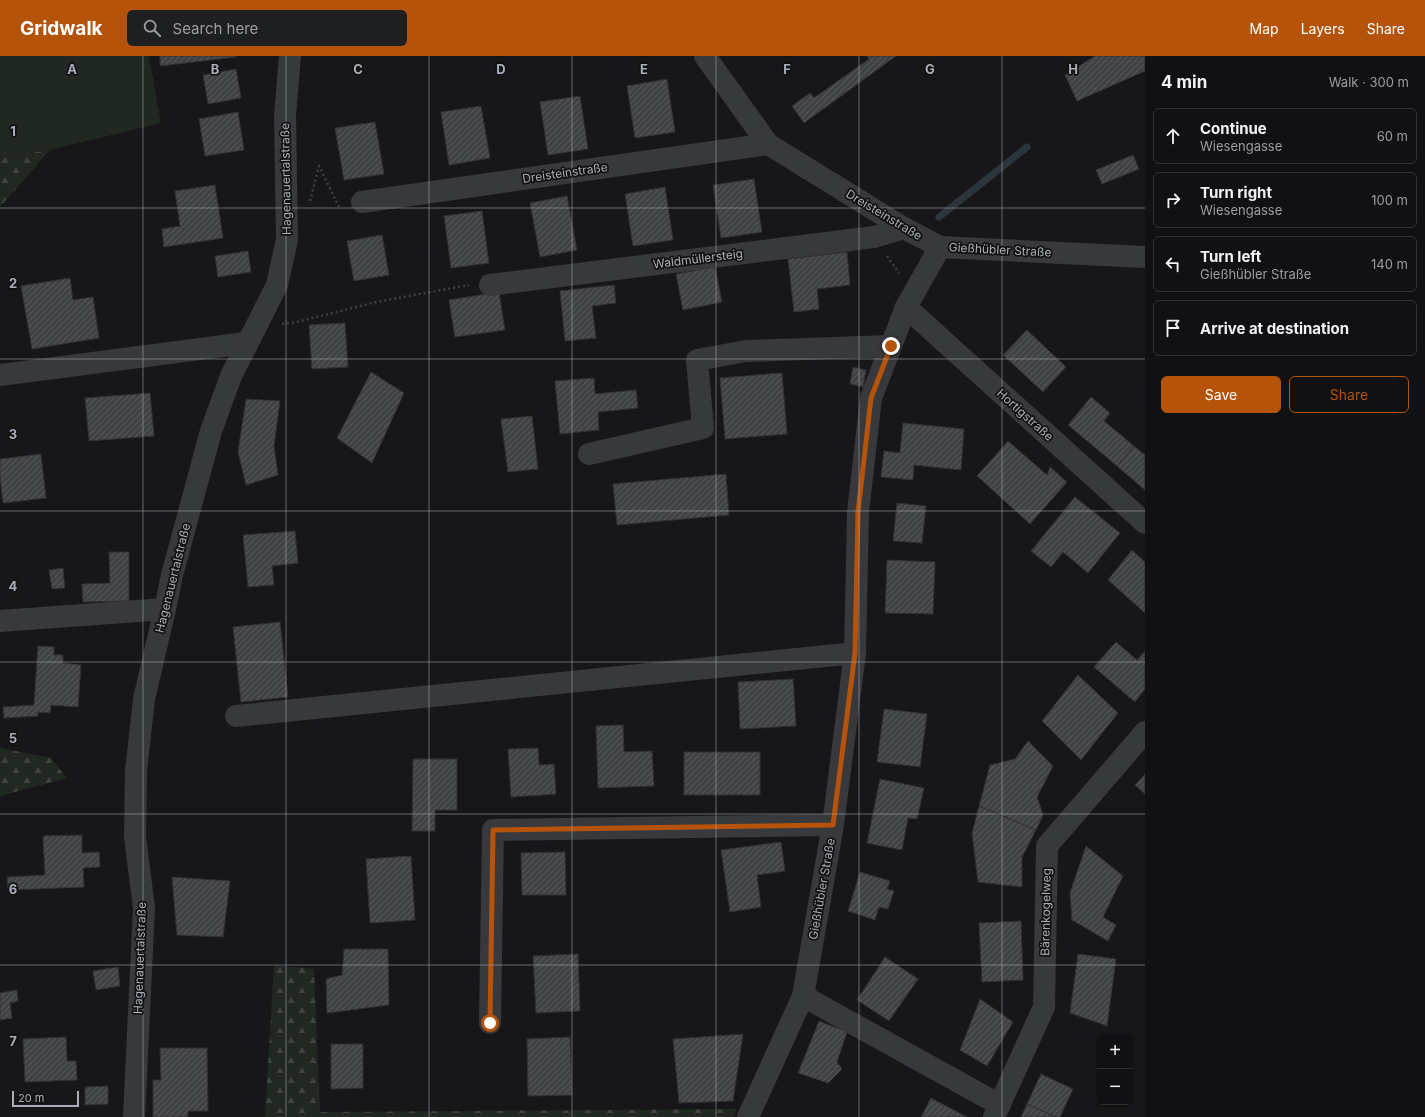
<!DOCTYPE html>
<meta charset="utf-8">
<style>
body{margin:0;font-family:Inter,sans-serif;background:#1e1f21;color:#f1f3f6}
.controls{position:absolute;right:12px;bottom:12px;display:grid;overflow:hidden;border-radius:6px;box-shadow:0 1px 3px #0004}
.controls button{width:36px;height:36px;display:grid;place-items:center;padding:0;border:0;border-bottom:1px solid #303133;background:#111113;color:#f1f3f6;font:20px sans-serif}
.scale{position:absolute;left:12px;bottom:10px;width:67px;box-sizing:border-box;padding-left:4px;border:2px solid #aaadb8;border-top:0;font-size:11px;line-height:14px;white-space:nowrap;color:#aaadb8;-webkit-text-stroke:3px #121214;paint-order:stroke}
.stop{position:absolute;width:12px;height:12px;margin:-9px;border:3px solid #b45309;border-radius:50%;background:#fff}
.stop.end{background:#b45309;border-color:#fff;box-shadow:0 1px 4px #0008}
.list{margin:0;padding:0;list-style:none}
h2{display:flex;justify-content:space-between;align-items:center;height:52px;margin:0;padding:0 16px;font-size:17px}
h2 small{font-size:13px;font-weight:400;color:#9c9da0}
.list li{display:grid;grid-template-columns:26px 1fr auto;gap:12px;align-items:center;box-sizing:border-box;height:56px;margin:0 8px 8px;padding:0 8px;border:1px solid #303133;border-radius:6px}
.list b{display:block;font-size:15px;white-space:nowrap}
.list p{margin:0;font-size:13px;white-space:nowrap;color:#9c9da0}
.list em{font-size:13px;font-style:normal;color:#9c9da0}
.actions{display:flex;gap:8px;padding:12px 16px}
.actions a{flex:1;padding:9px 0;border:1px solid #b45309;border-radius:6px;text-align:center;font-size:14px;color:#b45309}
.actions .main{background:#b45309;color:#fff}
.icon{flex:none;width:22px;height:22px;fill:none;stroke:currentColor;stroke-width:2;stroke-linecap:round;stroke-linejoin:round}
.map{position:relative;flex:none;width:1145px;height:1061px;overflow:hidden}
header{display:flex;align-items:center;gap:24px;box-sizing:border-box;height:56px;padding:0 20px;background:#b45309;color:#fff}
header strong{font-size:19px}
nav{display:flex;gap:22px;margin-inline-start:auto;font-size:14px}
.search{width:280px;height:36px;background:#1e1f21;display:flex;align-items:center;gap:10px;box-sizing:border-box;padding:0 14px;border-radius:6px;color:#9c9da0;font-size:15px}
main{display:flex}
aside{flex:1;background:#111113}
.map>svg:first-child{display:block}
.forest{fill:url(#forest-firs)}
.garden{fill:#212822}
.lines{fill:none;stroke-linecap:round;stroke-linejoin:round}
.stream{stroke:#2d353c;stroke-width:7}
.building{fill:url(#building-hatch);stroke:#313135}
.path{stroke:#3e4044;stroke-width:2.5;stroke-dasharray:2 3;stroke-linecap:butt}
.minor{stroke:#38393d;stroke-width:22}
.route{stroke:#b45309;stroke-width:5}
.grid{fill:none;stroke:#aaadb8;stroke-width:1;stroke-opacity:0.55}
.labels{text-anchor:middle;stroke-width:3.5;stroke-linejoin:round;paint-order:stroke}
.street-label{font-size:12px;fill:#aaadb8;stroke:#121214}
.grid-label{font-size:13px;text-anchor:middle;font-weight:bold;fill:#aaadb8;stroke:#121214;stroke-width:3.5;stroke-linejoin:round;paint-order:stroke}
</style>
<header>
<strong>Gridwalk</strong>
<div class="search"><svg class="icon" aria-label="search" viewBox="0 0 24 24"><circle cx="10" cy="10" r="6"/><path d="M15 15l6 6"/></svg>Search here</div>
<nav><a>Map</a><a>Layers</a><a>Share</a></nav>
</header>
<main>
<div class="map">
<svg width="1145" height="1061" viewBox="0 0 1145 1061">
<defs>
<pattern id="forest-firs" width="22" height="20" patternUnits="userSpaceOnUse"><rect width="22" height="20" fill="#212822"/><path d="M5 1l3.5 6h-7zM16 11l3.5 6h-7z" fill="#3f4440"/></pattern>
<pattern id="building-hatch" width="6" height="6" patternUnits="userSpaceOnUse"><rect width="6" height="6" fill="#414246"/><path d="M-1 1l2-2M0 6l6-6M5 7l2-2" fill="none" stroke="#5a5b5f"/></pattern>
</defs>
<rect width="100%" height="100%" fill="#171719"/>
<!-- forest -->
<g class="forest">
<path d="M 50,94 L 0,151 L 0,101 Z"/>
<path d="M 0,692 L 51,702 L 67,722 L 0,740 Z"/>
<path d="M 274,909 L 314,913 L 320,1056 L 737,1053 L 733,1061 L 259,1061 L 265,1060 Z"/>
</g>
<!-- garden -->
<path class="garden" d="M 0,0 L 149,0 L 161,67 L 50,94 L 0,101 Z"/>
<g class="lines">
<!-- stream -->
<path class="stream" d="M 939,161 L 1027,91"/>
</g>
<!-- building -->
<g class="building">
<path d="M 160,0 L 235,0 L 236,1 L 160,10 Z"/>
<path d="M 867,0 L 896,0 L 804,67 L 792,50 L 810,37 L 814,42 L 869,3 Z"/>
<path d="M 1095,0 L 1145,0 L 1145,15 L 1077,45 L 1065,19 Z"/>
<path d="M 236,13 L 241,42 L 208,48 L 203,19 Z"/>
<path d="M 667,23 L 675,76 L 635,82 L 627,30 Z"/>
<path d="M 580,40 L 588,93 L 548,99 L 540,46 Z"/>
<path d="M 481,50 L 490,102 L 449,109 L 441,56 Z"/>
<path d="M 238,56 L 244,94 L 205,100 L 199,63 Z"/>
<path d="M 375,66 L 384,118 L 344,124 L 335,72 Z"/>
<path d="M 1133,99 L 1139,113 L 1102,128 L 1096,114 Z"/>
<path d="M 754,123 L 762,176 L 721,182 L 713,129 Z"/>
<path d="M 215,129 L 223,182 L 164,191 L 162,173 L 180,170 L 175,135 Z"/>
<path d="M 665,131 L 673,184 L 633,190 L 625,138 Z"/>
<path d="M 567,140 L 577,194 L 540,201 L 530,147 Z"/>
<path d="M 482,155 L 489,207 L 451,212 L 444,160 Z"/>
<path d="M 382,179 L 389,219 L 354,225 L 347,185 Z"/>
<path d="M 248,195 L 251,216 L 218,221 L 215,200 Z"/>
<path d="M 847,196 L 850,229 L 817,233 L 819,253 L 794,256 L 788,203 Z"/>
<path d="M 715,211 L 722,246 L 683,254 L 676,218 Z"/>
<path d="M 70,222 L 73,244 L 93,241 L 99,282 L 32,293 L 21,230 Z"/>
<path d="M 614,229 L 616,247 L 592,250 L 596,282 L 565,285 L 560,235 Z"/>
<path d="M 499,236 L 505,274 L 455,281 L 449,244 Z"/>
<path d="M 345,267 L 348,311 L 312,313 L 309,269 Z"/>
<path d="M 1027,274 L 1066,311 L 1043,336 L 1003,299 Z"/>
<path d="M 853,311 L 866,314 L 863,331 L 850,328 Z"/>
<path d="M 371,316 L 404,337 L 372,407 L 337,382 Z"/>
<path d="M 782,317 L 787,378 L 725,383 L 720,322 Z"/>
<path d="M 594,322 L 595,338 L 636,334 L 638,352 L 598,356 L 599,374 L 560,378 L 555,325 Z"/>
<path d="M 150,337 L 154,380 L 89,385 L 85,342 Z"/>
<path d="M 1091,341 L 1110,357 L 1104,365 L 1134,390 L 1117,410 L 1068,369 Z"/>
<path d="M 246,343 L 280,345 L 274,390 L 278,419 L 246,429 L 238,396 Z"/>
<path d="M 532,360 L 538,413 L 508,416 L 501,363 Z"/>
<path d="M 903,367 L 964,373 L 961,414 L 914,409 L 913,424 L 881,421 L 884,395 L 900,397 Z"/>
<path d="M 1008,385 L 1047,419 L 1050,411 L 1067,426 L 1030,468 L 977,420 Z"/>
<path d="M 1134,390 L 1145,399 L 1145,434 L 1117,410 Z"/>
<path d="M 41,398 L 46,442 L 3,447 L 0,420 L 0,403 Z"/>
<path d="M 726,418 L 729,459 L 617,469 L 613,428 Z"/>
<path d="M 1075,441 L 1120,477 L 1088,517 L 1063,496 L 1051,511 L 1031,495 Z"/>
<path d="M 897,447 L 926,450 L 922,487 L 893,485 Z"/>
<path d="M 295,475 L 298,507 L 272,510 L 274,529 L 248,531 L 243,479 Z"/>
<path d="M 1132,494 L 1145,506 L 1145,557 L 1108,524 Z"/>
<path d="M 109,496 L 129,496 L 129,545 L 83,546 L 82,528 L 110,527 Z"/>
<path d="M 887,504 L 935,506 L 933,558 L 885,557 Z"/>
<path d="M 63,512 L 65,532 L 52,533 L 49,514 Z"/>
<path d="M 280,566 L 288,641 L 241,646 L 233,571 Z"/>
<path d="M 1116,586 L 1137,604 L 1145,595 L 1145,633 L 1135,646 L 1094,611 Z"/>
<path d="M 38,590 L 54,591 L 54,599 L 63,599 L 63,607 L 81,609 L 78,651 L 51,649 L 50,657 L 38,656 L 38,660 L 4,662 L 3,651 L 34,649 Z"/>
<path d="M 1078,619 L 1118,657 L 1081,704 L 1042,665 Z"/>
<path d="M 793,623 L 796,670 L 740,673 L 738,626 Z"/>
<path d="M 884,653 L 927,658 L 920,711 L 877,706 Z"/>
<path d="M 623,669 L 624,696 L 652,695 L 654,730 L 598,732 L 596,670 Z"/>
<path d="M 1028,685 L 1053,710 L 1037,741 L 1043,759 L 1036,774 L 979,750 L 990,709 L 1015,703 Z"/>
<path d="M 538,692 L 539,709 L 554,708 L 556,738 L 511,741 L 508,693 Z"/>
<rect x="684" y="696" width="76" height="43"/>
<path d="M 413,703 L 457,703 L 457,754 L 435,754 L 435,775 L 412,775 Z"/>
<path d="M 1145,718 L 1145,738 L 1135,729 Z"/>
<path d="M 880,723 L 924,732 L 917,763 L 908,762 L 902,794 L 867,787 Z"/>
<path d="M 979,750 L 1036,774 L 1022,801 L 1022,831 L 978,826 L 972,777 Z"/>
<path d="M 82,779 L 82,797 L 99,796 L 100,811 L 83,812 L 84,831 L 8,834 L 7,821 L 45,819 L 43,780 Z"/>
<path d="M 781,786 L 785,815 L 757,819 L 761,851 L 730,856 L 721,794 Z"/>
<path d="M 1086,790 L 1123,820 L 1103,861 L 1116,869 L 1108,885 L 1072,864 L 1070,837 Z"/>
<path d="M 565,796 L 566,839 L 522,839 L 521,797 Z"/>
<path d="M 411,800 L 415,864 L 370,867 L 366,803 Z"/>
<path d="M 860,816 L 890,825 L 887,833 L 894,835 L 888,853 L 879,851 L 875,864 L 848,855 Z"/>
<path d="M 172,821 L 230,825 L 223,881 L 177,879 Z"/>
<path d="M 1021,865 L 1023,924 L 982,926 L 979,867 Z"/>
<path d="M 344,893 L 388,893 L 389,949 L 327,957 L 326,923 L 342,919 Z"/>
<path d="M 578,898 L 580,955 L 536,957 L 533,900 Z"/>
<path d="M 1078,898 L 1116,903 L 1107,970 L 1070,957 Z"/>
<path d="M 885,901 L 918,923 L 889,965 L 857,944 Z"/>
<path d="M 118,911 L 120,930 L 96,934 L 93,915 Z"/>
<path d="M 17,934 L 18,945 L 10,947 L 12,962 L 0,964 L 0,937 Z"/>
<path d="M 980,943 L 1013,966 L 987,1010 L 960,994 Z"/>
<path d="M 819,965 L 847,976 L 837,1006 L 842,1013 L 828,1027 L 798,1017 Z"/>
<path d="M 743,978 L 733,1045 L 679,1047 L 673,983 Z"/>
<path d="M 66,981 L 67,1005 L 76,1005 L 77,1024 L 25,1026 L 23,983 Z"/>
<path d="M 570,981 L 572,1039 L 528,1040 L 527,983 Z"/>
<path d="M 331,988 L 363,988 L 363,1032 L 331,1033 Z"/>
<path d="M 160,992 L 207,992 L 208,1055 L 188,1055 L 188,1061 L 153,1061 L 153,1024 L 161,1024 Z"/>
<path d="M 1041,1018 L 1073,1033 L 1060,1061 L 1056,1061 L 1027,1048 Z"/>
<path d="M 108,1030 L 108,1048 L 85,1049 L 85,1031 Z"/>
<path d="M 931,1042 L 967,1061 L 921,1061 Z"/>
<path d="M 1027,1048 L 1056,1061 L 1021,1061 Z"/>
</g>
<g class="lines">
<!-- path -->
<g class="path">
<path d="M 310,145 L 319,110 L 339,151"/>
<path d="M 887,200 L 899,217"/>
<path d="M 282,268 L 297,266 L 376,246 L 469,229"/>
</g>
<!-- minor -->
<g class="minor">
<path d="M 705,0 L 768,88 L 904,172 L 940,191"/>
<path d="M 362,146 L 768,88"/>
<path d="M 490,229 L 874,181 L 904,172"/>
<path d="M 906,251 L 1145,467"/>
<path d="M 0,319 L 246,287"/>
<path d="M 589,398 L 703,372 L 697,304 L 746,295 L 891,290"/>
<path d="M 0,565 L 165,553"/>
<path d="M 236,660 L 855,597"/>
<path d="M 803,940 L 1000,1049"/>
<path d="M 490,967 L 493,774 L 833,769"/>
<path d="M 134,1061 L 144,852 L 135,781 L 136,715 L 144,643 L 165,553 L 172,519 L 211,375 L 231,320 L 277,229 L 287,184 L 285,59 L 290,0"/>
<path d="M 748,1061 L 803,940 L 833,769 L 855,597 L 858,456 L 871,342 L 906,251 L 940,191 L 1145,201"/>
<path d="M 994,1061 L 1044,951 L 1047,790 L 1145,676"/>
</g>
</g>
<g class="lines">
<!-- route -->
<path class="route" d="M 490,967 L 493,774 L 833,769 L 855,597 L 858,456 L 871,342 L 891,290"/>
</g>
<!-- grid -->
<path class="grid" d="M 143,0 L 143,1061M 286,0 L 286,1061M 429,0 L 429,1061M 572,0 L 572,1061M 716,0 L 716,1061M 859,0 L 859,1061M 1002,0 L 1002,1061M 0,152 L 1145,152M 0,303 L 1145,303M 0,455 L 1145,455M 0,606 L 1145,606M 0,758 L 1145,758M 0,909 L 1145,909"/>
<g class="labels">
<!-- street labels -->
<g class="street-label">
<text transform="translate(565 117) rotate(-8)" y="4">Dreisteinstraße</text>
<text transform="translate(286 123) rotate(-91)" y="4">Hagenauertalstraße</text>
<text transform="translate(884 159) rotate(31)" y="4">Dreisteinstraße</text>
<text transform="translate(1000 194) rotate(3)" y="4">Gießhübler Straße</text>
<text transform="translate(698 203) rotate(-7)" y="4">Waldmüllersteig</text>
<text transform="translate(1025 359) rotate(42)" y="4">Hortigstraße</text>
<text transform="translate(173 522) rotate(-76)" y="4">Hagenauertalstraße</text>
<text transform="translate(822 833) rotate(-80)" y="4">Gießhübler Straße</text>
<text transform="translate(1046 856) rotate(-89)" y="4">Bärenkogelweg</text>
<text transform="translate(140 902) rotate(-88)" y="4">Hagenauertalstraße</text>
</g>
</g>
<g class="grid-label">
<text x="72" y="18">A</text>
<text x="215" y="18">B</text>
<text x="358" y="18">C</text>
<text x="501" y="18">D</text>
<text x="644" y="18">E</text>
<text x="787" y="18">F</text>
<text x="930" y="18">G</text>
<text x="1073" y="18">H</text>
<text x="13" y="80">1</text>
<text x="13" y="232">2</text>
<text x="13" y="383">3</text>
<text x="13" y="535">4</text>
<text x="13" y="687">5</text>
<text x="13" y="838">6</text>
<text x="13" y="990">7</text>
</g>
</svg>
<div class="controls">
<button>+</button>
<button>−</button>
</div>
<div class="scale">20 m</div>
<div class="stop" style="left:490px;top:967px"></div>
<div class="stop end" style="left:891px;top:290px"></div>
</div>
<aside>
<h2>4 min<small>Walk · 300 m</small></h2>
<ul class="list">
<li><svg class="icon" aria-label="ahead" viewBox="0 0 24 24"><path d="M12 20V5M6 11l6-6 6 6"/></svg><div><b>Continue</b><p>Wiesengasse</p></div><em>60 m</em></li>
<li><svg class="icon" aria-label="right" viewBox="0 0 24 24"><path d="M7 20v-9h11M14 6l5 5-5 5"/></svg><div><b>Turn right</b><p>Wiesengasse</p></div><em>100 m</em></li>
<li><svg class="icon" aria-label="left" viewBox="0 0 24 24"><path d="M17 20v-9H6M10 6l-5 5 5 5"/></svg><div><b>Turn left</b><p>Gießhübler Straße</p></div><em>140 m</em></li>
<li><svg class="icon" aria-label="arrive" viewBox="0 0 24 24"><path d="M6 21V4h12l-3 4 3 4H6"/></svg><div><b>Arrive at destination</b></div></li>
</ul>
<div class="actions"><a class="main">Save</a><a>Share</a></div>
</aside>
</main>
